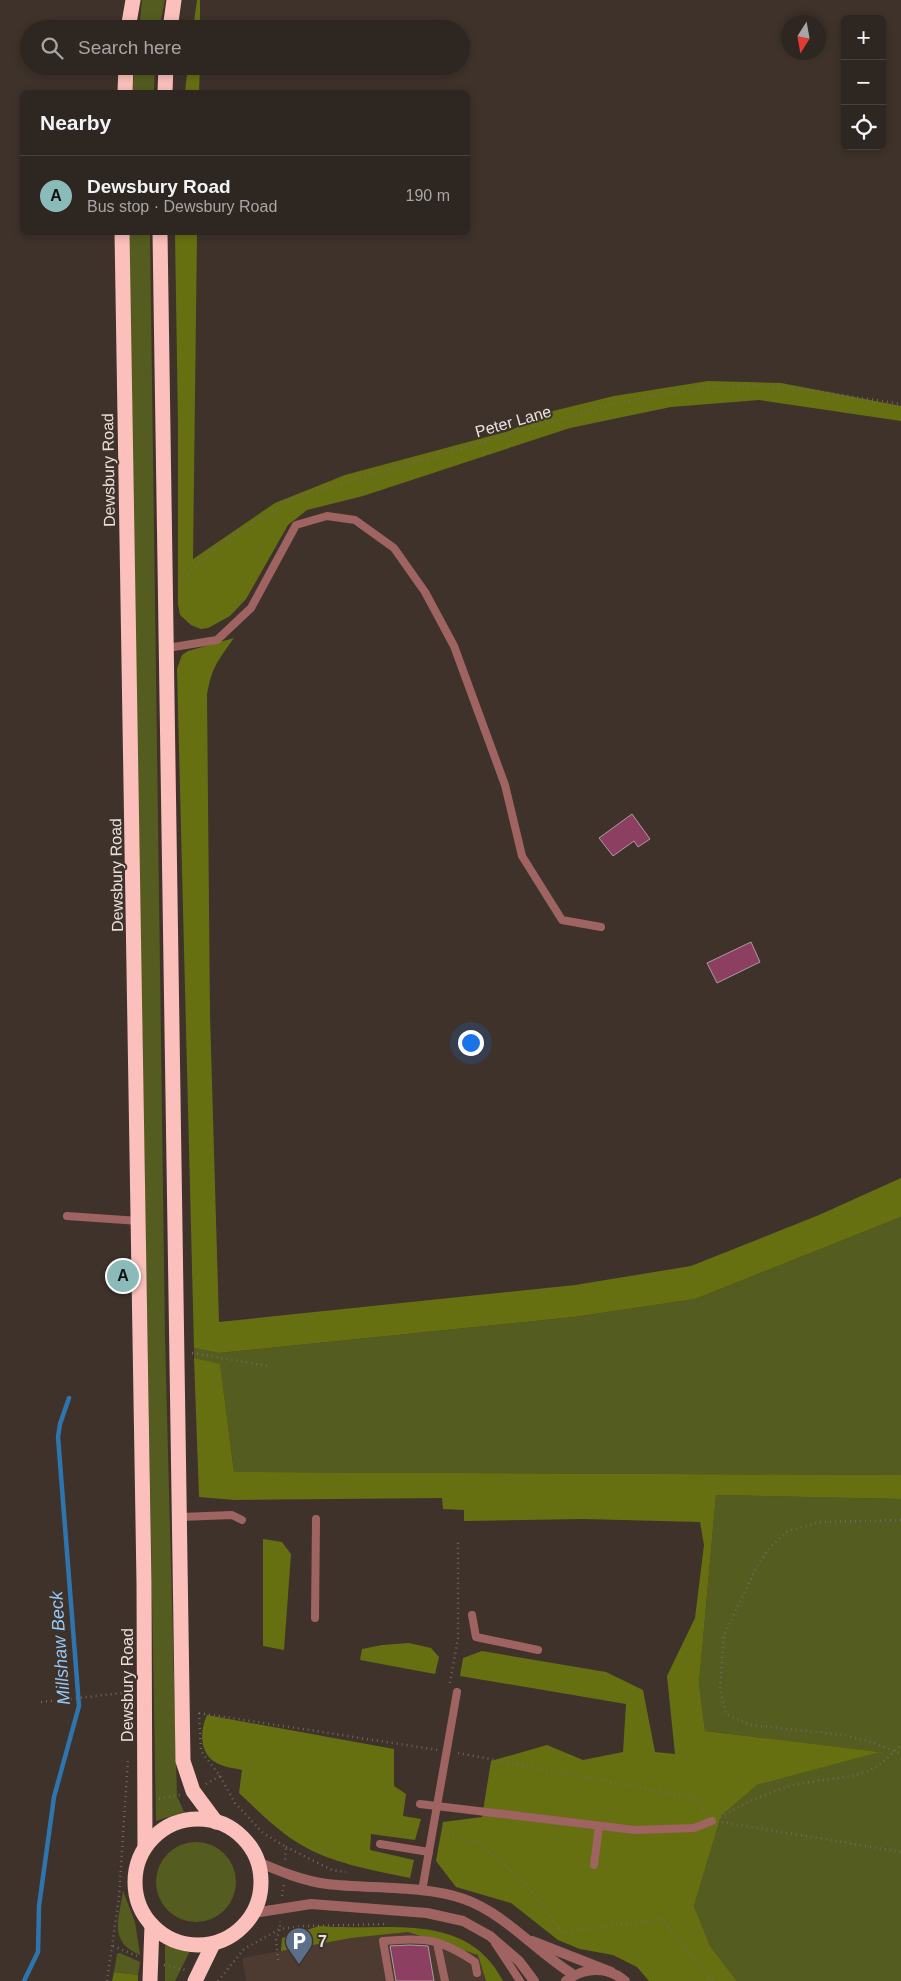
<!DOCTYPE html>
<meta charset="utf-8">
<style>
body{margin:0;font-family:Arial,sans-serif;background:#3a322d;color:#f1f3f6}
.controls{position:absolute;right:15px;top:15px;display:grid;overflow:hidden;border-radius:8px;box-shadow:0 2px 8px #0003}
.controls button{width:45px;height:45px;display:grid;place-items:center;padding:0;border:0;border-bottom:1px solid #49433e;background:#2e2620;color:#f1f3f6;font:25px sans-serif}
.compass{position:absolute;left:781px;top:15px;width:45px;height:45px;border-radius:50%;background:#2e2620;box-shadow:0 2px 8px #0003;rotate:191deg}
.you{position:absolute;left:470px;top:1042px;width:18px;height:18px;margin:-12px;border:4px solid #fff;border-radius:50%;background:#1a73e8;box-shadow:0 0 0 8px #1a73e833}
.badge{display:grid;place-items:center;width:32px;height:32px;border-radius:50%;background:#8bbbb9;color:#111;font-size:16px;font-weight:700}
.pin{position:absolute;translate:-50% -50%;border:2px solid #fff;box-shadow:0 1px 5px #0006}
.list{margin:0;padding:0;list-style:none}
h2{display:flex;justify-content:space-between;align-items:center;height:65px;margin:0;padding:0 20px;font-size:21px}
h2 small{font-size:16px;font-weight:400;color:#a7a5a5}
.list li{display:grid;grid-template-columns:32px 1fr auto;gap:15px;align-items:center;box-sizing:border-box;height:80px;padding:0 20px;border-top:1px solid #49433e}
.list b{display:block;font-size:19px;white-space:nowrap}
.list p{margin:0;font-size:16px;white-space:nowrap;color:#a7a5a5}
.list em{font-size:16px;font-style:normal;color:#a7a5a5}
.icon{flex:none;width:28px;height:28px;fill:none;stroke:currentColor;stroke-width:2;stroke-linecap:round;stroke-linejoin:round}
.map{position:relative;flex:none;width:901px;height:1981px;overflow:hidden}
.search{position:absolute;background:#2e2620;box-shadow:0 2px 8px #0003;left:20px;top:20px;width:450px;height:55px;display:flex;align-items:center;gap:12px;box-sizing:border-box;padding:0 18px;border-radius:28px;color:#a7a5a5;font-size:19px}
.panel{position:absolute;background:#2e2620;box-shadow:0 2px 8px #0003;left:20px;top:90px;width:450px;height:145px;border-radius:8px}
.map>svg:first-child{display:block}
.built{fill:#4d3a30}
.green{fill:#555c1f}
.forest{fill:#677011}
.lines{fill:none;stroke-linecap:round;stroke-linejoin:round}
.stream{stroke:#2f75ad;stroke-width:4.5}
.building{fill:#8c3f61;stroke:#ad9ca1}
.path{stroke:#726761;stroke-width:2.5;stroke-dasharray:1 4;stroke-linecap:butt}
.lane{stroke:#9f6461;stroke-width:8}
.street{stroke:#9f6461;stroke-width:10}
.highway{stroke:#fbc0bb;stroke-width:15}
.labels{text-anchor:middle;stroke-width:4;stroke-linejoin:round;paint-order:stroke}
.street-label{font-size:16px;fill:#e9e0dc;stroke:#3e322b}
.poi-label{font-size:16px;font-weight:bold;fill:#e9e0dc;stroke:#3e322b;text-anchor:start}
.water-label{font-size:18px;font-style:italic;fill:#94c7f6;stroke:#3e322b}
</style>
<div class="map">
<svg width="901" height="1981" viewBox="0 0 901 1981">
<rect width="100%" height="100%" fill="#3e322b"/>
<!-- built -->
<path class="built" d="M 408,1932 L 479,1955 L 486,1981 L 246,1981 L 242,1958 L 351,1938 Z"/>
<!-- green -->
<g class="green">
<path d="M 142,0 L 165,0 L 159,29 L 139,29 Z"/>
<path d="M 135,66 L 155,66 L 154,92 L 132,92 Z"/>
<path d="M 128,233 L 150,233 L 165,1337 L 177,1796 L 184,1812 L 156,1821 Z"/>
<path d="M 901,1217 L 901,1475 L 234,1472 L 220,1365 L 194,1358 L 194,1348 L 220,1353 L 574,1317 L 695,1299 Z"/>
<path d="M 716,1495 L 901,1499 L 901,1981 L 737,1981 L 710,1946 L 694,1906 L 721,1816 L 757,1785 L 879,1752 L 705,1731 L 699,1684 Z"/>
<circle cx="196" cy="1882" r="40"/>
<path d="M 123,1891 L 135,1922 L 140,1955 C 108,1941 119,1920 123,1891 Z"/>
<path d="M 165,1945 L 190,1951 L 175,1981 L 165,1981 Z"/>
<path d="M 120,1953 L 140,1962 L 138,1975 L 114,1972 L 117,1954 Z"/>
</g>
<!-- forest -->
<g class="forest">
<path d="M 197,0 L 200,0 L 200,29 L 193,29 Z"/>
<path d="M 188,66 L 200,66 L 199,92 L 185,92 Z"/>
<path d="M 175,233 L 197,233 L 193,559 L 275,503 L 345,475 L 509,431 L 553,411 L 614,396 L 708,381 L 781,383 L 901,406 L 901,421 L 759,400 L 671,407 L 570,428 L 363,496 L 307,510 L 288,525 L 246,599 L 230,616 L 208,628 L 201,629 L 191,625 L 180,615 L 178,604 L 178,424 Z"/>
<path d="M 234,638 C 218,661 212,666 207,695 L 210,1015 L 219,1322 L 575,1285 L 691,1266 L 819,1215 L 901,1178 L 901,1217 L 695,1299 L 574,1317 L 219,1353 L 194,1348 L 177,669 L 182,655 L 188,651 Z"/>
<path d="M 194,1358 L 220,1364 L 234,1472 L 901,1475 L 901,1499 L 716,1495 L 699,1684 L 705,1731 L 880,1752 L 757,1785 L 721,1816 L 694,1906 L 710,1946 L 737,1981 L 649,1981 L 637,1967 L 613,1955 L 580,1949 L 558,1940 L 511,1903 L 456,1887 L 436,1861 L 443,1822 L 482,1817 L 491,1761 L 547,1745 L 583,1760 L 623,1752 L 626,1704 L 460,1676 L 463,1658 L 482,1651 L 606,1672 L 643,1690 L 655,1752 L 675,1754 L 667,1676 L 695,1618 L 704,1545 L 700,1522 L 583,1519 L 464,1521 L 464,1510 L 443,1509 L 442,1498 L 235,1500 L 199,1497 Z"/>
<path d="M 263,1539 L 282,1542 L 291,1554 L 284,1650 L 263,1646 Z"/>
<path d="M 409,1643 L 431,1648 L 439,1657 L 435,1674 L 360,1660 L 362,1649 L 382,1645 Z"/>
<path d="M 207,1715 L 394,1749 L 394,1786 L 406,1794 L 403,1816 L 421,1819 L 415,1840 L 371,1834 L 370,1850 L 414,1860 L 410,1878 C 372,1870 328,1863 295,1841 C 275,1828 257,1810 239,1793 L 242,1770 C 234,1768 222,1767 215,1762 C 199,1752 200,1730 207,1715 Z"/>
<path d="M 319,1926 C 385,1932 466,1909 503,1981 L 486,1981 L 478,1955 L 408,1932 L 351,1938 L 281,1951 L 282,1938 Z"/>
<path d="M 114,1972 L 138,1975 L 138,1981 L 112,1981 Z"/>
</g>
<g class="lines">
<!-- stream -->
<path class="stream" d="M 24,1981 L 38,1952 L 39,1906 L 54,1797 L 79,1706 L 58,1437 L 60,1424 L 69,1398"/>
</g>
<!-- building -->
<g class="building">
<path d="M 632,814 L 650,839 L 638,847 L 634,841 L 613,856 L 599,838 Z"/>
<path d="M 751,942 L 760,962 L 717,983 L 707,963 Z"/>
<path d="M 410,1945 L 428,1946 L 434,1981 L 396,1981 L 390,1946 Z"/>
</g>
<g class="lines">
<!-- path -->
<g class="path">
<path d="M 180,580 L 226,540 L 298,496 L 613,404 L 703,387 L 753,386 L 817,391 L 901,404"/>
<path d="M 192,1353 L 268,1366"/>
<path d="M 901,1520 L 821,1522 L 788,1531 L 769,1548 L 755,1570 L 724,1635 L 720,1688 L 726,1714 L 750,1725 L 844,1735 L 874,1743 L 901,1754"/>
<path d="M 450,1683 L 458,1638 L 458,1542"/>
<path d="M 41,1702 L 131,1692"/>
<path d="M 199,1713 L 438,1750"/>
<path d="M 199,1713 L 201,1751 L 220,1776 L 235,1803 L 263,1833 L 286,1847 L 285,1861"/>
<path d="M 458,1753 L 695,1798 L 706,1813"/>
<path d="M 206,1784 L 220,1776"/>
<path d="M 159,1799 L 180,1795"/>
<path d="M 720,1817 C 746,1803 771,1790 799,1784 C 825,1778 850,1780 875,1768 C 881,1765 894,1751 901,1745"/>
<path d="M 722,1822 L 901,1852"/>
<path d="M 443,1832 L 479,1843 L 531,1889 L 561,1932 L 662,1919 L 712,1981"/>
<path d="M 286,1847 L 332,1870 L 346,1872"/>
<path d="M 282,1896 L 284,1884"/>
<path d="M 113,1946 L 137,1956"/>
<path d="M 278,1960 L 276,1940 L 280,1929 L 304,1926 L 385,1924"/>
<path d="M 164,1965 L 185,1970"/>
<path d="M 107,1981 L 119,1897 L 128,1759"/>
<path d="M 218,1981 L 244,1949 L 280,1929 L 280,1921"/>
</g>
<!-- lane -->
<g class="lane">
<path d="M 167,648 L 217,640 L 251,608 L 296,525 L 327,516 L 355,520 L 394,548 L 425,592 L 454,646 L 505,785 L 522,856 L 562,920 L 601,927"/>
<path d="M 67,1216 L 139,1221"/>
<path d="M 180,1517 L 232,1515 L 242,1520"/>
<path d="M 472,1615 L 476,1637 L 538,1650"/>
<path d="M 315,1618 L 316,1519"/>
<path d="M 420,1804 L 635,1830 L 694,1828 L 712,1821"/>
<path d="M 380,1844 L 429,1852"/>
<path d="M 594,1865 L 599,1826"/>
<path d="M 422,1891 L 457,1692"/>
<path d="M 437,1943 L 445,1981"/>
<path d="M 495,1943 L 520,1981"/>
<path d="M 390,1981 L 383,1941 C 424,1937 439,1938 475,1962 L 477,1973"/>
</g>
<!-- street -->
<g class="street">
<path d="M 258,1862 C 279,1871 303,1881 327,1884 C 369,1889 424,1885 464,1899 C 506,1914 536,1952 574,1975"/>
<path d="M 253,1913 L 311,1904 L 427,1913 L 463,1921 L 490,1936 L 519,1961 L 534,1981"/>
<path d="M 532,1941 L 611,1972"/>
<path d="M 566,1981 C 584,1967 607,1966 625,1981"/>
</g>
<!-- highway -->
<g class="highway">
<path d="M 128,29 L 133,0"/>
<path d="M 170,29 L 174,0"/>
<path d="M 125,92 L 126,66"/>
<path d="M 165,92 L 166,66"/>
<path d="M 122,232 L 144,1583 L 145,1847"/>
<path d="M 160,232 L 183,1761 L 193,1791 L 216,1822"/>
<circle cx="198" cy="1882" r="63"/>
<path d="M 150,1981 L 152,1925"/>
<path d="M 195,1981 L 213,1944"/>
</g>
</g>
<!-- icons -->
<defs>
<g id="parking-pin" transform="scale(1.4375)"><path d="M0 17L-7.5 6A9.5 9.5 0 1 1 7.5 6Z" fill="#5c6f8a" stroke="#3e322b"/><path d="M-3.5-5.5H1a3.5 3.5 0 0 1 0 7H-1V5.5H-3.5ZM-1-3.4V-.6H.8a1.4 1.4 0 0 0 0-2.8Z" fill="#fff"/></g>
</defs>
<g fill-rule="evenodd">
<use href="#parking-pin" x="299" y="1941"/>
</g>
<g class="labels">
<!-- street labels -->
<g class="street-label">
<text transform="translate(513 421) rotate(-16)" y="6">Peter Lane</text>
<text transform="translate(108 470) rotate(-91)" y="6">Dewsbury Road</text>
<text transform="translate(116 875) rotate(-91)" y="6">Dewsbury Road</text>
<text transform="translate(127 1685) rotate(-90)" y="6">Dewsbury Road</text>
</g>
<!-- poi labels -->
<g class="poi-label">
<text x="318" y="1947">7</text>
</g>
<!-- water labels -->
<g class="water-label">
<text transform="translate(60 1648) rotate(-94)" y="6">Millshaw Beck</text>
</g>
</g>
</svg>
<div class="controls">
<button>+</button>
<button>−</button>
<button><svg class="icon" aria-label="locate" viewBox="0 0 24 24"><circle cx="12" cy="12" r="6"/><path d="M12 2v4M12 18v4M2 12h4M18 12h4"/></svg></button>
</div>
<svg class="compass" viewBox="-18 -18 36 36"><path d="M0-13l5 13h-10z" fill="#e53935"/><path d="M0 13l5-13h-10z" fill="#a7a5a5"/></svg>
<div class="you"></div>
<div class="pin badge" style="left:123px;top:1276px">A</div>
<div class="search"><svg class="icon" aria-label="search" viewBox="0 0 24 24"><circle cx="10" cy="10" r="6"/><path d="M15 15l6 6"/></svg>Search here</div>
<section class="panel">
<h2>Nearby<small></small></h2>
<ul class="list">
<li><span class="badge">A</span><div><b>Dewsbury Road</b><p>Bus stop · Dewsbury Road</p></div><em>190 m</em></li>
</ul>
</section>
</div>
